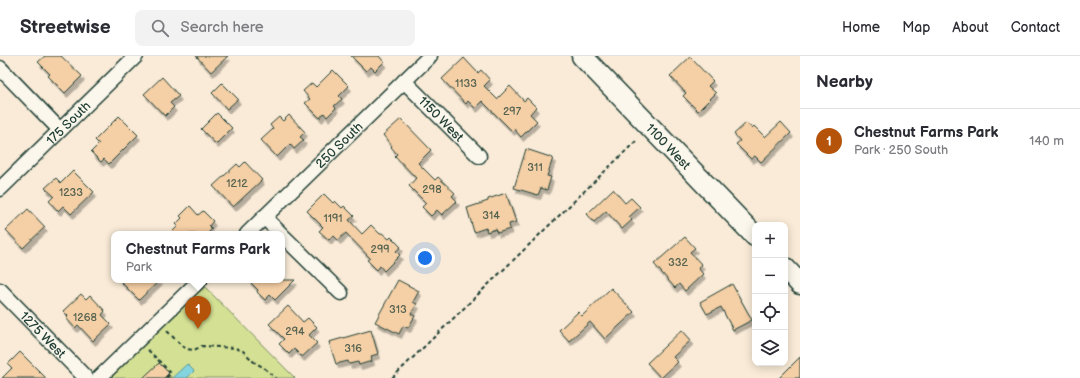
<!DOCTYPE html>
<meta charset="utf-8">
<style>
body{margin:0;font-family:"Balsamiq Sans",sans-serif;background:#f2f2f3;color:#2b2b33}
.controls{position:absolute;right:12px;bottom:12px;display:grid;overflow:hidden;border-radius:8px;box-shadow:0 2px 10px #0003}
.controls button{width:36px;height:36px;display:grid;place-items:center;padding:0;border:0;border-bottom:1px solid #e1e1e2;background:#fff;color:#2b2b33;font:20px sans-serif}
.you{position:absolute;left:425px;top:202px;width:14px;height:14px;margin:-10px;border:3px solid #fff;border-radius:50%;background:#1a73e8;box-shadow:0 0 0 6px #1a73e833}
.badge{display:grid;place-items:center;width:26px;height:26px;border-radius:50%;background:#b45309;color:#fff;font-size:13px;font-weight:700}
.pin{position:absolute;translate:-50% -33px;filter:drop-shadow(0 1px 2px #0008)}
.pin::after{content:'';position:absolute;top:21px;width:14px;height:12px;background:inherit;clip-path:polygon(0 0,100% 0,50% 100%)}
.popup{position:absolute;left:111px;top:175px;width:174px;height:52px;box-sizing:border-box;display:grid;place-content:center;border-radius:8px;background:#fff;filter:drop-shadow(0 1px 3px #0005);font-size:13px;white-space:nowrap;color:#7c7c81}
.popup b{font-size:15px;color:#2b2b33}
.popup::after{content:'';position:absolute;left:50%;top:100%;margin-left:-8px;border:8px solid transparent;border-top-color:#fff}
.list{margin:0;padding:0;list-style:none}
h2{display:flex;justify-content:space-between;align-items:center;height:52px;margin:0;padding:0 16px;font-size:17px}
h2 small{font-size:13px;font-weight:400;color:#7c7c81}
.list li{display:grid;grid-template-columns:26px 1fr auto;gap:12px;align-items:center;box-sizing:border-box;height:64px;padding:0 16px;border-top:1px solid #e1e1e2}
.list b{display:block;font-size:15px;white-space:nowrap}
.list p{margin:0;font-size:13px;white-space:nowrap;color:#7c7c81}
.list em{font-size:13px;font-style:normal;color:#7c7c81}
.icon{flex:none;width:22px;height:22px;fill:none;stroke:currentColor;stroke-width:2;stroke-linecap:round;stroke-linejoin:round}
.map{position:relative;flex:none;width:800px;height:322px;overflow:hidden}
header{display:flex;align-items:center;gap:24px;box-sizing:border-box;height:56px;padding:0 20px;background:#fff;border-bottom:1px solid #e1e1e2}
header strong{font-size:19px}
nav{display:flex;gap:22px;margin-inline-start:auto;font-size:14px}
.search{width:280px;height:36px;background:#f2f2f3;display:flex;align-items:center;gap:10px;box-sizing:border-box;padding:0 14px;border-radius:8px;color:#7c7c81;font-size:15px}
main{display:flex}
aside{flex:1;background:#fff}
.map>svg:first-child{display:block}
.green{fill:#d4e093;stroke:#7a8e64}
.water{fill:#84d4df;stroke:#5c989b}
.building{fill:#f5cfa5;stroke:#1f3d34;filter:url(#shadow)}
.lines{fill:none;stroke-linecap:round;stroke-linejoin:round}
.street-casing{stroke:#1f3d34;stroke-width:17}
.secondary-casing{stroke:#1f3d34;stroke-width:23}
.path{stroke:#1f3d34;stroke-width:2;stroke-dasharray:4 3;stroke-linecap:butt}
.street{stroke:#fbf7ec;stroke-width:14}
.secondary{stroke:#fbf7ec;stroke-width:20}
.labels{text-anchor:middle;stroke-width:3;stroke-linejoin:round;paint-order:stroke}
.number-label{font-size:11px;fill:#546250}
.street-label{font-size:13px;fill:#1f3d34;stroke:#fbf7ec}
</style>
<header>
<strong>Streetwise</strong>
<div class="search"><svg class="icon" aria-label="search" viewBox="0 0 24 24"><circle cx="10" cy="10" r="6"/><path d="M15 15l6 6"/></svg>Search here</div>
<nav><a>Home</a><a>Map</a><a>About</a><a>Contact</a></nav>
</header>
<main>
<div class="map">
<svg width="800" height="322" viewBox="0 0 800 322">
<defs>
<filter id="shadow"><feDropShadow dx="2.5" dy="4.5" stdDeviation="0" flood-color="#0004"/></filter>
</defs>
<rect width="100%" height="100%" fill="#f9ebd7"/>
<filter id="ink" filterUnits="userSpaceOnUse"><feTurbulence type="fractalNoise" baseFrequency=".025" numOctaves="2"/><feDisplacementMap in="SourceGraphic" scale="8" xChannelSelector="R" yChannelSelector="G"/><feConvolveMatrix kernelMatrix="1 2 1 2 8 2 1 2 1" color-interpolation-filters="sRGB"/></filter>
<g filter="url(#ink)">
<!-- green -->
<path class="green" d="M 199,225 L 295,322 L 99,322 Z"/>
<!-- water -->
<path class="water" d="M 187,308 L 194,315 L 187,322 L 172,322 Z"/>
<!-- building -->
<g class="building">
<path d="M 45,0 L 61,0 L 82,20 L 65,37 L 48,20 L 50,18 L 38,6 Z"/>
<path d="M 196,0 L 228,0 L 211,16 Z"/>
<path d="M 351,0 L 379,0 L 384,6 L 375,15 L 371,11 L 366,15 Z"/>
<path d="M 690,1 L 713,25 L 708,30 L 716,37 L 698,55 L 683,40 L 686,37 L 670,20 Z"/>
<path d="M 464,2 L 478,17 L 481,14 L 490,24 L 484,30 L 497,43 L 510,30 L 524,45 L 527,42 L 536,51 L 530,58 L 537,65 L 521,81 L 514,73 L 512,75 L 482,45 L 475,52 L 468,45 L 466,48 L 442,23 Z"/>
<path d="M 333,14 L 349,30 L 339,40 L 342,43 L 334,50 L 336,52 L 327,61 L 324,57 L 320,62 L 305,47 L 310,43 L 303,35 L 312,27 L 316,31 Z"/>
<path d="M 162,21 L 179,40 L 170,47 L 174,51 L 165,60 L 144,38 Z"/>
<path d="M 222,27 L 238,43 L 227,53 L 212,37 Z"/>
<path d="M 217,57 L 232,72 L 216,88 L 201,73 Z"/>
<path d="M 289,59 L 305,76 L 300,81 L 304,84 L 294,93 L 290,88 L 277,101 L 261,84 L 273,73 L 270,69 L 279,61 L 283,65 Z"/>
<path d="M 119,60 L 138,79 L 109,108 L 104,103 L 101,106 L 91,96 L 99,88 L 95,84 Z"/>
<path d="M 401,63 L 431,94 L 418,107 L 435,124 L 438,121 L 455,137 L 452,140 L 457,145 L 442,159 L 437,154 L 431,160 L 422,151 L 426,147 L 409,130 L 416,122 L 395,100 L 397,98 L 391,91 L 392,90 L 383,79 Z"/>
<path d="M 781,66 L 791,77 L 761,106 L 755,100 L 751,103 L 736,88 L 740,85 L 734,78 L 746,67 L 752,72 L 754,70 L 765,81 Z"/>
<path d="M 526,93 L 553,102 L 547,120 L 551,121 L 547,134 L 541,132 L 538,139 L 514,132 Z"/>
<path d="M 245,106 L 262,124 L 233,151 L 213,130 L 237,108 L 240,111 Z"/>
<path d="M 73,115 L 94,136 L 71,158 L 63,150 L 58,155 L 49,145 L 54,140 L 45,132 L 56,122 L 61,127 Z"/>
<path d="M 613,133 L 625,147 L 631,142 L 640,151 L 629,161 L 632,164 L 622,173 L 606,155 L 594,166 L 587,158 Z"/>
<path d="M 506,137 L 516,166 L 509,168 L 510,173 L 497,177 L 496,173 L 487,176 L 486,172 L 474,176 L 467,152 L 488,145 L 488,143 Z"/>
<path d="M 324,138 L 333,147 L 335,145 L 342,152 L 344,150 L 354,160 L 349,164 L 362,178 L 371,169 L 380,178 L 382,177 L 389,183 L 391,181 L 401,191 L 396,195 L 400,199 L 384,215 L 380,210 L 377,214 L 367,204 L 370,202 L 346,177 L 338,184 L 333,179 L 329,184 L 319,175 L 323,171 L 307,155 Z"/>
<path d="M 190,150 L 198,159 L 203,155 L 213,165 L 209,170 L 212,173 L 207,178 L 170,178 L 178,170 L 176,168 L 182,162 L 180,160 Z"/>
<path d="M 28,153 L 45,171 L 23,192 L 6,174 Z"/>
<path d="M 685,181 L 695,192 L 690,196 L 702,209 L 698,212 L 703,218 L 685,235 L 679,228 L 675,232 L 654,208 Z"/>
<path d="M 119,224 L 160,224 L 139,244 Z"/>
<path d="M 248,224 L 295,224 L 275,244 L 270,239 L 265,244 L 257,236 L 258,234 Z"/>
<path d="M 398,224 L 419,235 L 413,246 L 417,248 L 411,258 L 415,260 L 408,272 L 403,270 L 399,278 L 375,266 Z"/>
<path d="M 732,228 L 752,264 L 733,274 L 721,251 L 707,258 L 700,246 Z"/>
<path d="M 611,232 L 634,256 L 605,283 L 590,266 L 569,285 L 559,274 L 578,256 L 582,260 Z"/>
<path d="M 81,238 L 86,243 L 90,239 L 105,255 L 102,259 L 111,268 L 93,285 L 78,269 L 75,272 L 66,262 L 68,260 L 63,255 Z"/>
<path d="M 288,250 L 303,266 L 308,262 L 317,271 L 309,279 L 317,287 L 302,301 L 294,293 L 289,298 L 279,288 L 284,283 L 269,268 Z"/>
<path d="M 371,274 L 378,298 L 371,300 L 372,305 L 359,309 L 358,306 L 349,308 L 348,305 L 336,308 L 329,286 Z"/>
<path d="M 682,274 L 691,284 L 673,301 L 678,306 L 661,322 L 647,307 Z"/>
<path d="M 20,296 L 46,322 L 2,322 L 12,312 L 8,308 Z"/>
<path d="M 800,301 L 800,322 L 779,322 Z"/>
<path d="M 159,307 L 169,317 L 164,322 L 143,322 Z"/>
</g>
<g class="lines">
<!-- street casing -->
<g class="street-casing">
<g id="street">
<path d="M 0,12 L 60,74"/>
<path id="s1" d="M 404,25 L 479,100"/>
<path id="s2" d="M 0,133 L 136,0"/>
<path d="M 264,161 L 281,178"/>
<path id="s3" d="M 247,178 L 430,0"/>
<path d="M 282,179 L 341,237"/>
<path id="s4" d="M 0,234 L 86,322"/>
<path d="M 99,322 L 200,224"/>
</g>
</g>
<!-- secondary casing -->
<g class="secondary-casing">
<g id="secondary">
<path id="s5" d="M 582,0 L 755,180"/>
<path d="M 785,212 L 800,228"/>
</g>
</g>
<!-- path -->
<g class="path">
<path d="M 167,275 L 182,290 L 187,293 L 194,294 L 202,290 L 235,292 L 243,295 L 254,306 L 263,311 L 276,322"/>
<path d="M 148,294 L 171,317 L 166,322"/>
<path d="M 392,322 L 637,84"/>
</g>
<!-- street -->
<use href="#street" class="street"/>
<!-- secondary -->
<use href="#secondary" class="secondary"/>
</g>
</g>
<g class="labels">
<!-- number labels -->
<g class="number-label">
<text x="466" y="31">1133</text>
<text x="512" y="59">297</text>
<text x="535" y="115">311</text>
<text x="237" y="131">1212</text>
<text x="432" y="137">298</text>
<text x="71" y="140">1233</text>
<text x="491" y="163">314</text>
<text x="333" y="166">1191</text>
<text x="380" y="197">299</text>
<text x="678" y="210">332</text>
<text x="398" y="257">313</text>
<text x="85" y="265">1268</text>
<text x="295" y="279">294</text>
<text x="353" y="296">316</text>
</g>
<!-- street labels -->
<g class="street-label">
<text dy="5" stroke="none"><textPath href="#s1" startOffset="53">1150 West</textPath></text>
<text dy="5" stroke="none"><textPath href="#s2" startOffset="95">175 South</textPath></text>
<text dy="5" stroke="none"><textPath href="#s3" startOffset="128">250 South</textPath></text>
<text dy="5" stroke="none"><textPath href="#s5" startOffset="125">1100 West</textPath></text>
<text dy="5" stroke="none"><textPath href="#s4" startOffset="62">1275 West</textPath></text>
</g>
</g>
</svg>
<div class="controls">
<button>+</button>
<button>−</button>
<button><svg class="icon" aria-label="locate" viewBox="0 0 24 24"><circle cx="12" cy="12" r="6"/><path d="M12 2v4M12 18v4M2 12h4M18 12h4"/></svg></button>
<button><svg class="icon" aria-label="layers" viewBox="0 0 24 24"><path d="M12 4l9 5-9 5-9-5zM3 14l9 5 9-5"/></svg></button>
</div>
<div class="you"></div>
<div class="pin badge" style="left:198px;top:273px">1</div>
<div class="popup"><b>Chestnut Farms Park</b>Park</div>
</div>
<aside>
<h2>Nearby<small></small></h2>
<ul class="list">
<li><span class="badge">1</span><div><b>Chestnut Farms Park</b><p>Park · 250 South</p></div><em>140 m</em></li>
</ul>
</aside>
</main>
